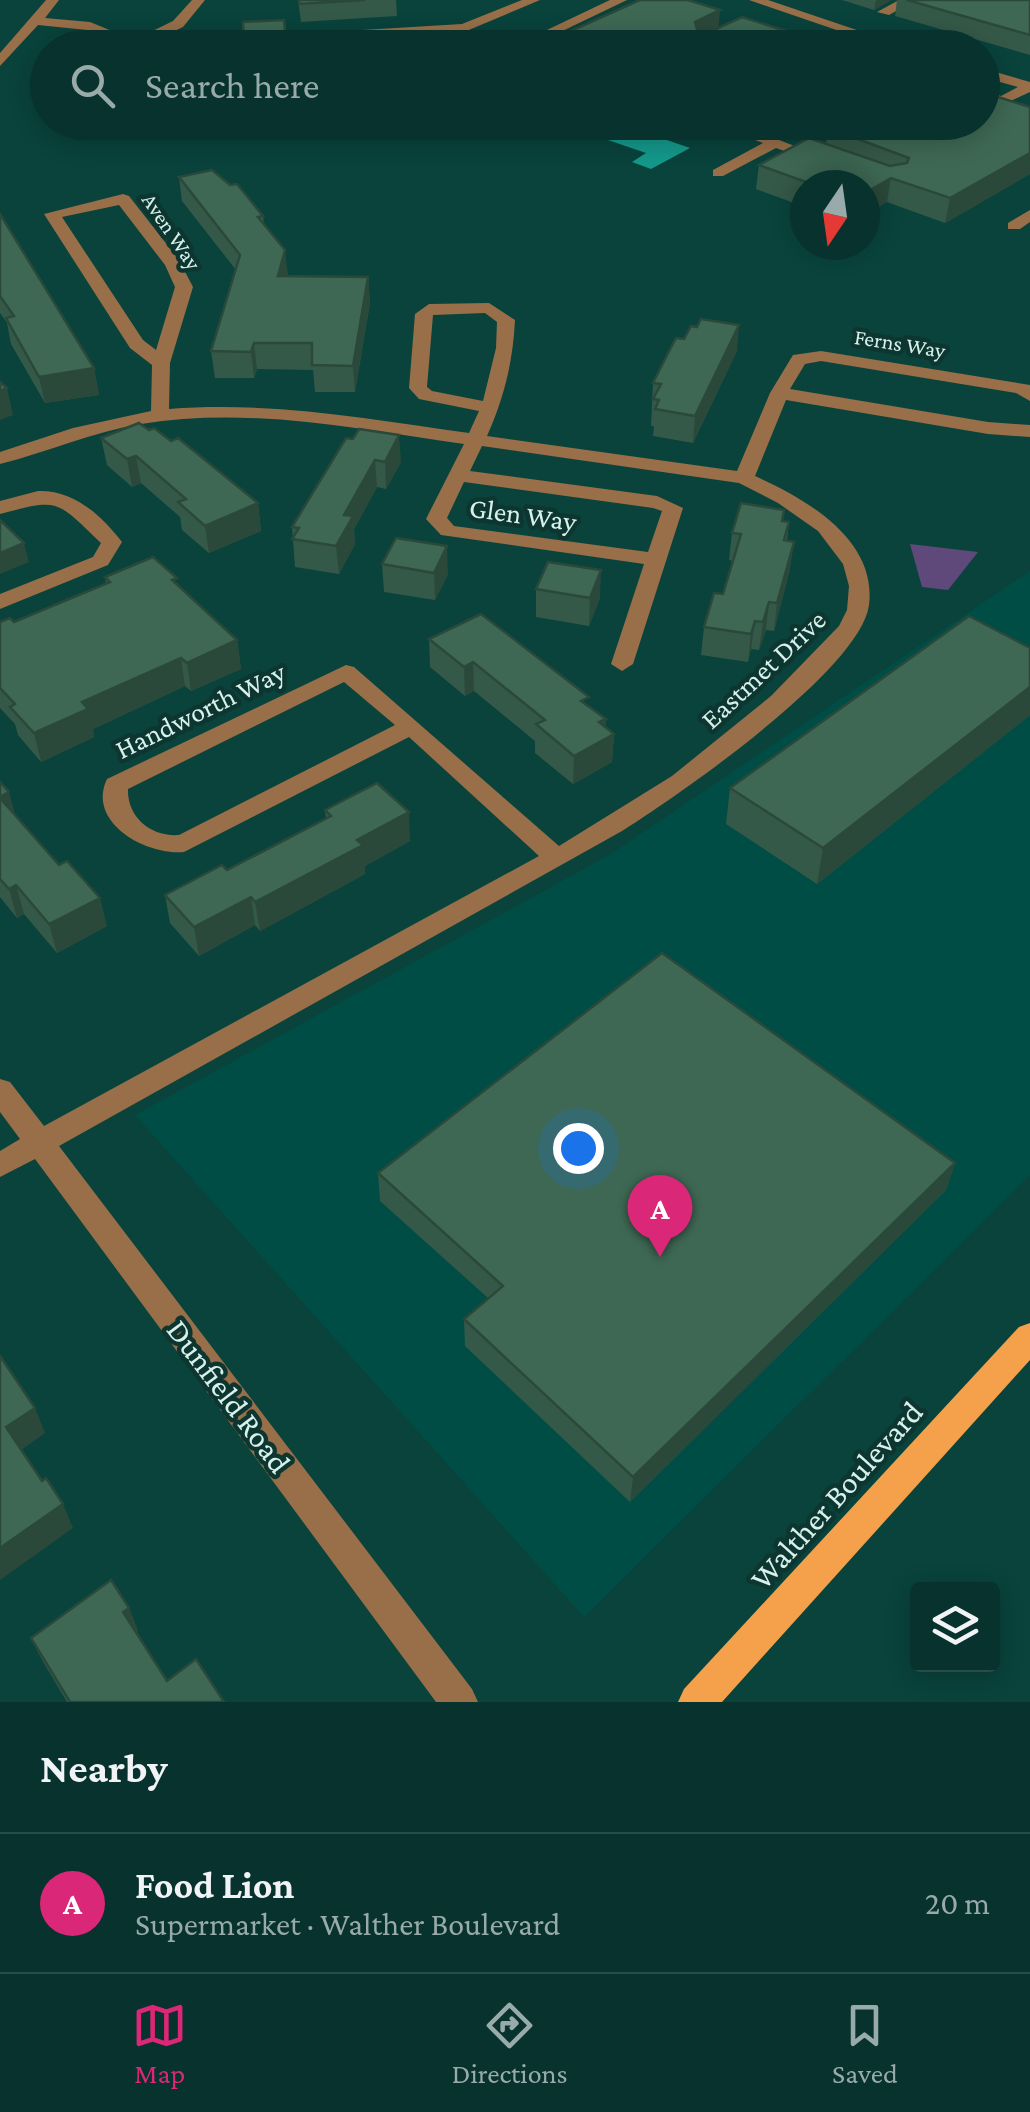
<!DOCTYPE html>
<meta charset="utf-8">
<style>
body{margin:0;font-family:"Crimson Pro",serif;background:#153e39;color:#f1f3f6}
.controls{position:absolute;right:30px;bottom:30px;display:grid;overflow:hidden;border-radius:10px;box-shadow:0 5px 25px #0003}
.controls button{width:90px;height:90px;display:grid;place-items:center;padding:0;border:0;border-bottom:2px solid #284d49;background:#07322d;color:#f1f3f6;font:50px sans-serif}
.compass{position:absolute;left:790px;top:170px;width:90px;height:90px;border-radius:50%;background:#07322d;box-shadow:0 5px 25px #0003;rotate:193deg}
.you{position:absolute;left:578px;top:1148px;width:35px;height:35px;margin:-25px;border:8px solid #fff;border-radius:50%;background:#1a73e8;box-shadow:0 0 0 15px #1a73e833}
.badge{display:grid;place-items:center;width:65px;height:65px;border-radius:50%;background:#db2777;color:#fff;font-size:32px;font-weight:700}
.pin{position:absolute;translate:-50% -82px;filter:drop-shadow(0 2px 5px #0008)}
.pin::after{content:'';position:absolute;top:52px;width:35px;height:30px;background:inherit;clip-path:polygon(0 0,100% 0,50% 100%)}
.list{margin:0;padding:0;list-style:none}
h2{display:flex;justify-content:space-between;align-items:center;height:130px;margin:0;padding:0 40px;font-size:42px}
h2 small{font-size:32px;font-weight:400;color:#98aaaa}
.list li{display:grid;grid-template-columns:65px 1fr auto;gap:30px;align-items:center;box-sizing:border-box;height:140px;padding:0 40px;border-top:2px solid #284d49}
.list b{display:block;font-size:38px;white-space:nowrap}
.list p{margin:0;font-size:32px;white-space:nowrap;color:#98aaaa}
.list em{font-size:32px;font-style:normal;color:#98aaaa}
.icon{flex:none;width:55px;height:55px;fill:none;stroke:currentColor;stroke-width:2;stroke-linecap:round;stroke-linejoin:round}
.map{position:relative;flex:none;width:1030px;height:1702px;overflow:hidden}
.search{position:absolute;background:#07322d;box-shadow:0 5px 25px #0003;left:30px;right:30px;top:30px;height:110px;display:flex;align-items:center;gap:25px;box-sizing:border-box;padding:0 35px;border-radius:55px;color:#98aaaa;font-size:38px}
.sheet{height:270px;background:#07322d}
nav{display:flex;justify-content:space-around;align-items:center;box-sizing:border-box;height:140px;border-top:2px solid #284d49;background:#07322d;font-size:28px;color:#98aaaa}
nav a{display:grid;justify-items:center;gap:5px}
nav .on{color:#db2777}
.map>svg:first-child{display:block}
.built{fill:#004d45}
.green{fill:#5f497a}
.water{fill:#14998b}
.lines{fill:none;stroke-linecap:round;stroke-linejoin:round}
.minor{fill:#986f49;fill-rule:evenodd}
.major{fill:#f5a14b;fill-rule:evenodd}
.wall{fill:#355948}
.shaded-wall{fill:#2b493b}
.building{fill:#3e6854;stroke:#2b493b;stroke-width:2.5}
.labels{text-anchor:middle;stroke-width:9;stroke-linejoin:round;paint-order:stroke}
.far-street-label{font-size:22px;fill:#d7f1ec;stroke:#0e3631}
.street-label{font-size:28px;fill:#d7f1ec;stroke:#0e3631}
.near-street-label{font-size:32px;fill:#d7f1ec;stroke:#0e3631}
</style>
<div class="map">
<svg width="1030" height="1702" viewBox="0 0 1030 1702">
<rect width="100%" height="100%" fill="#09433c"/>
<!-- built -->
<path class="built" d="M 1030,571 L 1030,1175 L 584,1617 L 135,1115 L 611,854 Z"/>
<!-- green -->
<path class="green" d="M 910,544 L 978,552 L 948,590 L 922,587 Z"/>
<!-- water -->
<path class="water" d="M 629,127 L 690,148 L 651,169 L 632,162 L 646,153 L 605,139 Z"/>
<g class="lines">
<!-- minor -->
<g class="minor">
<path d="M 46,0 L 59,0 L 45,18 L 90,22 L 134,40 L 173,21 L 192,0 L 205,0 L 183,27 L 145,45 L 147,48 L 128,48 L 87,30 L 38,25 L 0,66 L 0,53 Z"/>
<path d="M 522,0 L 540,0 L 464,32 L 334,40 L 331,48 L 317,48 L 324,33 L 329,32 L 462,24 Z"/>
<path d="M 610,0 L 627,0 L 527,48 L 509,48 Z"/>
<path d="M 749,0 L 768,0 L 910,48 L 889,48 Z"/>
<path d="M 899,0 L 916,0 L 889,15 L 877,12 Z"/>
<path d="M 982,68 L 1030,82 L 1030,92 L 1002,105 L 982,100 L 982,91 L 1001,96 L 1018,87 L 982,77 Z"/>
<path d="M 286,122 L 400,127 L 513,122 C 482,141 317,141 286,122 Z"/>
<path d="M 710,122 L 732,122 L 826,158 L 818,163 L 776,148 L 723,176 L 713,176 L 713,170 L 763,143 Z"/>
<path d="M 123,194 L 129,196 L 179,260 L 193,287 L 170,363 L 169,409 C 271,401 369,419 469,433 L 479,411 L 419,399 L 409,388 L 415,314 L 429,304 L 489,303 L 515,320 C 513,362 504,398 487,436 L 737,471 L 770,393 L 793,355 L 821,351 L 1030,385 L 1030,401 L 1016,393 L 821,361 L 805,364 L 790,389 L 988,422 L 1030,425 L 1030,437 L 988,434 L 786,400 L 755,476 C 806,499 877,539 869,605 C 861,669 678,796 622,831 L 59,1146 L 472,1689 L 478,1702 L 436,1702 L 35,1159 L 0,1177 L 0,1151 L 20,1139 L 0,1112 L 0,1079 L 10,1082 L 44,1126 L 539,856 L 409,737 L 184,852 C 147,856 86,823 107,779 L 346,665 L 354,667 L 559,846 L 672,776 L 771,696 L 839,626 L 847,610 L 849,586 L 843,564 L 818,531 L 778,503 L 739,483 L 482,446 L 470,471 L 657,496 L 683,508 L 633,664 L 622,671 L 611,664 L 644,564 L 441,535 L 426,519 L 464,444 C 358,429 249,406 141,424 C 92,432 48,452 0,464 L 0,452 L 73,428 L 151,411 L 152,365 L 130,348 L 44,214 ZM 119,205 L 165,265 L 175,287 L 156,350 L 143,340 L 62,217 ZM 485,313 L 497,322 L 496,348 L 483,401 L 432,391 L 427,387 L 433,315 ZM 464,482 L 653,508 L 662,511 L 648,552 L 454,526 L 447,518 ZM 344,682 L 395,725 L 179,835 C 151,837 127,817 128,789 Z"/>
<path d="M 1030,210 L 1030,222 L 1020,229 L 1008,229 L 1008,223 Z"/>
<path d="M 38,491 C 74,490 101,515 122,542 L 108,565 L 0,609 L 0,594 L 93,557 L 101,543 C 56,500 60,498 0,514 L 0,501 Z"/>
</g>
<!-- major -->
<path class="major" d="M 1030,1323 L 1030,1360 L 722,1702 L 678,1702 L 684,1689 L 1019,1327 Z"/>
</g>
<!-- wall -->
<g class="wall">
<path d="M 298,0 L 396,0 L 397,16 L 301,22 Z"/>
<path d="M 842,0 L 891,0 L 874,10 Z"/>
<path d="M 897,0 L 1030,0 L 1030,55 L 895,16 Z"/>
<path d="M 1030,107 L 1030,174 L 945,223 L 887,202 L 865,185 L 805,185 L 805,207 L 756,189 L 759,165 L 826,144 L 827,136 L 786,122 L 982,122 Z"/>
<path d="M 179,177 L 263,216 L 264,224 L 288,276 L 368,277 L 370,303 L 355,392 L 315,392 L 313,370 L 257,369 L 254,378 L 215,378 L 211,351 L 236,270 L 182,201 Z"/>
<path d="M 0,214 L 94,368 L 99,395 L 45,403 L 11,344 L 7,323 L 0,313 Z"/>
<path d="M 737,351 L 693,443 L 653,436 L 654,426 L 651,426 L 653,383 Z"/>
<path d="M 149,430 L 171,441 L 258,503 L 261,531 L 209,553 L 182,530 L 180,517 L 141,483 L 132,487 L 107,465 L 101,438 Z"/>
<path d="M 346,438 L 401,462 L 386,489 L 377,487 L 354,529 L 355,544 L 339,574 L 295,567 L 292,527 Z"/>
<path d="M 783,521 L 789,522 L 787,541 L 790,569 L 774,631 L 766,630 L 759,650 L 751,649 L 748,662 L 701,655 L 704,627 L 723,594 L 733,561 L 729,560 L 732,533 Z"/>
<path d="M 382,564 L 448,574 L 435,600 L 384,592 Z"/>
<path d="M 105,577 L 178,586 L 237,640 L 241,669 L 191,691 L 185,686 L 93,729 L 94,737 L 41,762 L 18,735 L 15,724 L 0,708 L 0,622 L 14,622 L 106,583 Z"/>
<path d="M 536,589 L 600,598 L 589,626 L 536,617 Z"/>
<path d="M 429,639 L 589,707 L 606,719 L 605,727 L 614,734 L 612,762 L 573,784 L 535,753 L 535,741 L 474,691 L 465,696 L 430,667 Z"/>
<path d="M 1030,648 L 1030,715 L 817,884 L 726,824 L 730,788 Z"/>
<path d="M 0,782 L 15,815 L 107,926 L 57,953 L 24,914 L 17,918 L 0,897 Z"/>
<path d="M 325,810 L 410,841 L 365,866 L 365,874 L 260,931 L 255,925 L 199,956 L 170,923 L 165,895 L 227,870 L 326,819 Z"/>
<path d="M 955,1163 L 946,1190 L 630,1502 L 465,1346 L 464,1319 L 488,1298 L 380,1201 L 378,1173 Z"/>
<path d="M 129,1608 L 138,1631 L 136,1632 L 167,1681 L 224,1702 L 67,1702 L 42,1660 L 31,1638 Z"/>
</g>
<!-- shaded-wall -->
<g class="shaded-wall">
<path d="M 876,0 L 891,0 L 874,10 Z"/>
<path d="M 720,10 L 718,32 L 693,45 L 695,22 Z"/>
<path d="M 1030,153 L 1030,174 L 945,223 L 950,198 Z"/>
<path d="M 891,178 L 887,202 L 865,216 L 865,193 Z"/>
<path d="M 285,250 L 288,275 L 280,302 L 278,276 Z"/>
<path d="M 368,277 L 370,303 L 355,392 L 353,366 Z"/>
<path d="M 739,325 L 737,351 L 693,443 L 695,416 Z"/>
<path d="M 254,343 L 257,369 L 254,378 L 251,352 Z"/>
<path d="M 94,368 L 99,395 L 45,403 L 39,377 Z"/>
<path d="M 7,388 L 13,415 L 0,420 L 0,391 Z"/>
<path d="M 399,435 L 401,462 L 386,489 L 385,462 Z"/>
<path d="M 136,456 L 141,483 L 132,487 L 127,459 Z"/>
<path d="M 375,460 L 377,487 L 354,529 L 355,544 L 339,574 L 336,546 L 344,515 Z"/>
<path d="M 258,503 L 261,531 L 209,553 L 205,526 Z"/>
<path d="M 794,542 L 790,569 L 774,631 L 777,603 Z"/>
<path d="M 24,543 L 29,562 L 0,574 L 0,553 Z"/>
<path d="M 447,546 L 448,574 L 435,600 L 434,573 Z"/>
<path d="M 601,570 L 600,598 L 589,626 L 590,598 Z"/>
<path d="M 769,602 L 766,630 L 759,650 L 763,622 Z"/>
<path d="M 755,621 L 751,649 L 748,662 L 751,634 Z"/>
<path d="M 237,640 L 241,669 L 191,691 L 187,663 Z"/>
<path d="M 181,658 L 185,686 L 93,729 L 94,737 L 41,762 L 34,733 L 82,702 Z"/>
<path d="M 473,662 L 474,691 L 465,696 L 464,667 Z"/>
<path d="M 1030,687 L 1030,715 L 817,884 L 823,848 Z"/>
<path d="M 606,719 L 605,739 L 614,734 L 612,762 L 573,784 L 574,756 L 599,722 Z"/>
<path d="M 9,792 L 17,821 L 0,797 Z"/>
<path d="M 409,812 L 410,841 L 365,866 L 365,874 L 260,931 L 255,902 L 357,840 Z"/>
<path d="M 16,885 L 24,914 L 17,918 L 9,889 Z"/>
<path d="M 251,897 L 255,925 L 199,956 L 194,927 Z"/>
<path d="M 100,898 L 107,926 L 57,953 L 49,924 Z"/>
<path d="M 955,1163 L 946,1190 L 630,1502 L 633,1477 Z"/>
<path d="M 35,1408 L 45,1433 L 17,1453 L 6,1427 Z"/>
<path d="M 63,1504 L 73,1528 L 0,1580 L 0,1548 Z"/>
<path d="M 129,1608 L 138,1631 L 132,1635 L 123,1612 Z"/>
</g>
<!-- building -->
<g class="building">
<path d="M 299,0 L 365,0 L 299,4 Z"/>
<path d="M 640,0 L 688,0 L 720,10 L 695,22 L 697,29 L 716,29 L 742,17 L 840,48 L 543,48 L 537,46 Z"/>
<path d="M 907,0 L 1030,0 L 1030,35 Z"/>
<path d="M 284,20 L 287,48 L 244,48 L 243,22 Z"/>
<path d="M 982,92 L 1030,107 L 1030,153 L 950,198 L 891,178 L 865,193 L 865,185 L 814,185 L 759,165 L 809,138 L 890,166 L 907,163 L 909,158 L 828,128 L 837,122 L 982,122 Z"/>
<path d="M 212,170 L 230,185 L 237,184 L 263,216 L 258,217 L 285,250 L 278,276 L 368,277 L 353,366 L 312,365 L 312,343 L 254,343 L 251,352 L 211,351 L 240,255 L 179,177 Z"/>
<path d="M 0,214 L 94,368 L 39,377 L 6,318 L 14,316 L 0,296 Z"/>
<path d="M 701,319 L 739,325 L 695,416 L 655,409 L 659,400 L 653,399 L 661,384 L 653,383 L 666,357 L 676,338 L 684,339 L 691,326 L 697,327 Z"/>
<path d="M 0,382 L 7,388 L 0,391 Z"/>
<path d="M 139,423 L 149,430 L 154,428 L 171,441 L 178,438 L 258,503 L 205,526 L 178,502 L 186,499 L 136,456 L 127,459 L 101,438 Z"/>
<path d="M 359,429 L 399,435 L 385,462 L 375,460 L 344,515 L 353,516 L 336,546 L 292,539 L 299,528 L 292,527 L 346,438 L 353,439 Z"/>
<path d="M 741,503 L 784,510 L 782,521 L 789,522 L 784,540 L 794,542 L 777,603 L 769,602 L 763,622 L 755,621 L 751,634 L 704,627 L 714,593 L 723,594 L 741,534 L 732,533 Z"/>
<path d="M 0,520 L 24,543 L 0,553 Z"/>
<path d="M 396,538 L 447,546 L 434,573 L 382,564 Z"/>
<path d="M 153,557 L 177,578 L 172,580 L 237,640 L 187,663 L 181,658 L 82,702 L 88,709 L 34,733 L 10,707 L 15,704 L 0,688 L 0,622 L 10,618 L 14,622 L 110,582 L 105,577 Z"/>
<path d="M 548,562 L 601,570 L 590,598 L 536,589 Z"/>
<path d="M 481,614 L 589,697 L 581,701 L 606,719 L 599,722 L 614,734 L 574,756 L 536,724 L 545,720 L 473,662 L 464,667 L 429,639 Z"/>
<path d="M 969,616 L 1030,648 L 1030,687 L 823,848 L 730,788 Z"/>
<path d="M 0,782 L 9,792 L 0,797 Z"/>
<path d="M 377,783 L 409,812 L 357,840 L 363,845 L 255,902 L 251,897 L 194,927 L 165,895 L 222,865 L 227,870 L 331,816 L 325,810 Z"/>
<path d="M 0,798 L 59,865 L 67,861 L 100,898 L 49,924 L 16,885 L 9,889 L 0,879 Z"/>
<path d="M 662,953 L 955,1163 L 633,1477 L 464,1319 L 503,1286 L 378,1173 Z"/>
<path d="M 0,1356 L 35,1408 L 6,1427 L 42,1481 L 46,1478 L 63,1504 L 0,1548 Z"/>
<path d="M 111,1580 L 129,1608 L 123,1612 L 167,1681 L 196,1659 L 224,1702 L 70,1702 L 31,1638 Z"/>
</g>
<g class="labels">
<!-- far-street labels -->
<g class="far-street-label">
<text transform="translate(172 231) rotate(56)" y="8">Aven Way</text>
<text transform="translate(900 343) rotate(9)" y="8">Ferns Way</text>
</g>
<!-- street labels -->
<g class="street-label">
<text transform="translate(523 514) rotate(8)" y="10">Glen Way</text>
<text transform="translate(763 669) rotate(-43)" y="10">Eastmet Drive</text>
<text transform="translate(200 710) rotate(-26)" y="10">Handworth Way</text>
</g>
<!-- near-street labels -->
<g class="near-street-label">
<text transform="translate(229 1396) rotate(53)" y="11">Dunfield Road</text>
<text transform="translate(836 1495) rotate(-48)" y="11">Walther Boulevard</text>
</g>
</g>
</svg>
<div class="controls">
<button><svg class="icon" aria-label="layers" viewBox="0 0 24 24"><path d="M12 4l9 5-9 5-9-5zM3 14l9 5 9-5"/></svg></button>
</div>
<svg class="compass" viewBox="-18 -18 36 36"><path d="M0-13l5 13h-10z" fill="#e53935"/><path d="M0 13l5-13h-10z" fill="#98aaaa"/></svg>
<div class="you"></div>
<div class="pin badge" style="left:660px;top:1257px">A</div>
<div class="search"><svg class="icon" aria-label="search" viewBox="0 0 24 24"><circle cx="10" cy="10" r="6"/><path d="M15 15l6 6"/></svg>Search here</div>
</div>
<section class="sheet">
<h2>Nearby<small></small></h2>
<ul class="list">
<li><span class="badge">A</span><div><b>Food Lion</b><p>Supermarket · Walther Boulevard</p></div><em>20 m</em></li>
</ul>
</section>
<nav>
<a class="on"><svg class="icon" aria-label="map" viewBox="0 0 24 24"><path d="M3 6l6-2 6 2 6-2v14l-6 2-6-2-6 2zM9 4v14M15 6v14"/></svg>Map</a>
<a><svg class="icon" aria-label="directions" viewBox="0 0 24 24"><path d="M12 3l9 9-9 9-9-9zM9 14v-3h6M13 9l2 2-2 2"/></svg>Directions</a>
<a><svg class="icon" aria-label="saved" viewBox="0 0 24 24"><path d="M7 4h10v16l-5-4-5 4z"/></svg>Saved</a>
</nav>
